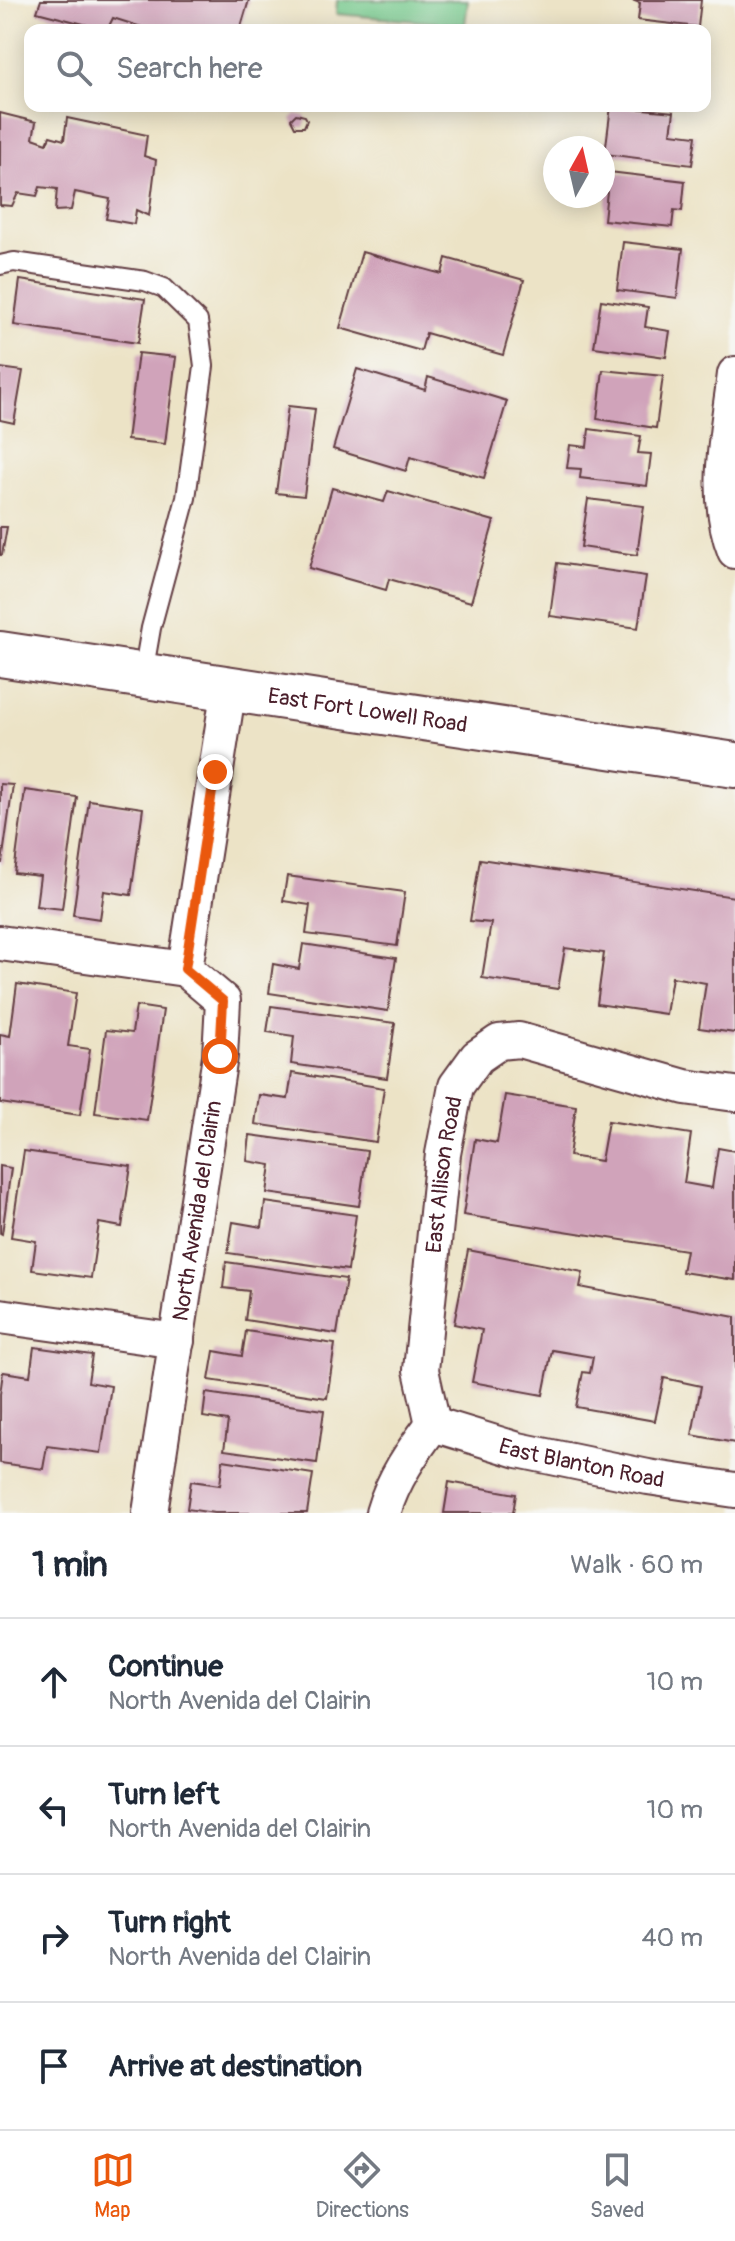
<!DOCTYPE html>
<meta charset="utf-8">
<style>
body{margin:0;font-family:Pangolin,sans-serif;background:#f6f6f7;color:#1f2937}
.compass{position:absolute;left:543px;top:136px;width:72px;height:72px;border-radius:50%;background:#fff;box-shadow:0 4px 20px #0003;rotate:8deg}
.stop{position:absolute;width:24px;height:24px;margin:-18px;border:6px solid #ea580c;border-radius:50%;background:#fff}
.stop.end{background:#ea580c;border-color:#fff;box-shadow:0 2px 8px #0008}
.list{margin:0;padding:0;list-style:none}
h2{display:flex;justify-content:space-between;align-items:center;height:104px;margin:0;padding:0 32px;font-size:34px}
h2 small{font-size:26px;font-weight:400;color:#747a83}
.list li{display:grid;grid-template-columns:52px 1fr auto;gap:24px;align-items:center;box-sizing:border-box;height:128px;padding:0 32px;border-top:2px solid #e0e1e3}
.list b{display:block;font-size:30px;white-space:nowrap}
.list p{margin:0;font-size:26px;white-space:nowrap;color:#747a83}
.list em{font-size:26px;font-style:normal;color:#747a83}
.icon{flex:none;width:44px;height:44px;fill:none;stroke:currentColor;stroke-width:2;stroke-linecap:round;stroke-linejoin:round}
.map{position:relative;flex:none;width:735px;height:1513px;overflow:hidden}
.search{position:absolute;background:#fff;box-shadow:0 4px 20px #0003;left:24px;right:24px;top:24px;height:88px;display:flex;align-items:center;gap:20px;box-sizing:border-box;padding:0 28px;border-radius:16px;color:#747a83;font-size:30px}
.sheet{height:616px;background:#fff}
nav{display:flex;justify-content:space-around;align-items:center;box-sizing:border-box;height:112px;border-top:2px solid #e0e1e3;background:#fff;font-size:22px;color:#747a83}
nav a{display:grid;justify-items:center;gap:4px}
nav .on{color:#ea580c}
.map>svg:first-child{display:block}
.green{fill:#75c88b;stroke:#60745b;stroke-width:2}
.building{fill:#d0a3ba}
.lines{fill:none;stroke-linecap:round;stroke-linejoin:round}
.service-casing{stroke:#623c42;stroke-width:22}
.minor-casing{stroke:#623c42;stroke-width:38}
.secondary-casing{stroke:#623c42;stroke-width:48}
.service{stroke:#fff;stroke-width:18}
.minor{stroke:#fff;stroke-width:34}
.secondary{stroke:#fff;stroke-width:44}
.route{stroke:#ea580c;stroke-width:10}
.labels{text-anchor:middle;stroke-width:7;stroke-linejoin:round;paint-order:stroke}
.street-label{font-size:22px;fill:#4a1f2b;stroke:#f6f6f2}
</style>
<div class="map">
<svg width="735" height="1513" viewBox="0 0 735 1513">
<rect width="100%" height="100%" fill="#f6f6f2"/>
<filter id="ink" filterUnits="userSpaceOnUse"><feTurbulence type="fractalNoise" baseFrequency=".0125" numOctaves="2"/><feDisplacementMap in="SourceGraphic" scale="16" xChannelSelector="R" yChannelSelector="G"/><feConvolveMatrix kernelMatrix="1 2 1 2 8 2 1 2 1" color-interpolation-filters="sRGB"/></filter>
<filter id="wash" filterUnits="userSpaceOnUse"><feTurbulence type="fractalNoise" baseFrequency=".006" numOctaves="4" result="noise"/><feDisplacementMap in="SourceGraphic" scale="32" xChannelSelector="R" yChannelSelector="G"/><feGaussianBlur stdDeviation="1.8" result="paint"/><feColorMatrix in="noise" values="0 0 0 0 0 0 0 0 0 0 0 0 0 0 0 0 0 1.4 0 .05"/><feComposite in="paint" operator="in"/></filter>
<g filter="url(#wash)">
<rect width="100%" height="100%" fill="#ece3c6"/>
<!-- green -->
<path class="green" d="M 337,0 L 468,0 L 465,25 L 336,14 Z"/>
<g id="blocks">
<!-- building -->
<g class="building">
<path d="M 41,0 L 249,0 L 240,30 L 151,30 L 113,18 L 107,30 L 37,12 Z"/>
<path d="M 632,0 L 701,0 L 698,27 L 638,20 L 640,3 Z"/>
<path d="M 388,22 L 440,27 L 440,30 L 387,30 Z"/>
<path d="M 611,106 L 674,112 L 671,133 L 696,136 L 692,165 L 605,154 Z"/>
<path d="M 0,113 L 36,122 L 33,138 L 47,143 L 50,136 L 64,140 L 67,118 L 147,135 L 144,156 L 156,160 L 149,216 L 136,210 L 134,224 L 106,219 L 110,199 L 75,192 L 71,210 L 55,211 L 57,189 L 40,187 L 37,196 L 18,193 L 12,206 L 0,205 Z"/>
<path d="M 296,114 L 305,116 L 307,120 L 304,127 L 295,127 L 291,119 Z"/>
<path d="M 609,172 L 685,181 L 682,211 L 674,210 L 672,227 L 604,220 Z"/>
<path d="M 623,242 L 683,249 L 677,298 L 617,290 Z"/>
<path d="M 362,252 L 442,274 L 446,258 L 524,280 L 503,355 L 426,333 L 421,351 L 340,328 Z"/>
<path d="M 20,280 L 145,299 L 138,343 L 14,325 Z"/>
<path d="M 601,300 L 648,307 L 645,327 L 670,331 L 666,357 L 594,347 Z"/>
<path d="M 138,353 L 176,357 L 165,444 L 127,440 Z"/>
<path d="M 0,368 L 23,371 L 14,423 L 0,420 Z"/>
<path d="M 357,369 L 425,390 L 428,377 L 507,401 L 484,478 L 410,457 L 406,471 L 333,449 Z"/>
<path d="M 603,370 L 663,376 L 656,428 L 597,419 Z"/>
<path d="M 288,406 L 315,409 L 304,496 L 276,493 Z"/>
<path d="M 589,429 L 641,436 L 638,453 L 651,454 L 647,486 L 580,478 L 581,469 L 567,468 L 570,445 L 587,447 Z"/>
<path d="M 332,488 L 384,502 L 388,491 L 494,521 L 471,602 L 389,579 L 386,590 L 309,568 Z"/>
<path d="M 588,499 L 644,506 L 637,555 L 581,547 Z"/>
<path d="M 0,527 L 7,527 L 2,555 L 0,555 Z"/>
<path d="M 557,563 L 646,576 L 638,628 L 550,616 Z"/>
<path d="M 0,784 L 13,785 L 2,863 L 0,863 Z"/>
<path d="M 25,790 L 77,797 L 62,909 L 36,906 L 40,876 L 14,873 Z"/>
<path d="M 89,800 L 143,808 L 131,895 L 104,891 L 100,919 L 73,915 Z"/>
<path d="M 480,859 L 735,897 L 735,1033 L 699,1028 L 706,983 L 672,977 L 666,1014 L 597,1004 L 604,953 L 565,948 L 558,989 L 482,978 L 491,923 L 470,921 Z"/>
<path d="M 287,876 L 405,892 L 397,946 L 306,934 L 310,905 L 283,901 Z"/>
<path d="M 303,944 L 396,958 L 388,1011 L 269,993 L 273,964 L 299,969 Z"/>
<path d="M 17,984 L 76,993 L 68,1046 L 90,1049 L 80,1115 L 0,1103 L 0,1034 L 10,1036 Z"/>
<path d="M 136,1006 L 163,1010 L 147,1120 L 95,1113 L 106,1030 L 132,1033 Z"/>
<path d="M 271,1006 L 395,1023 L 387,1078 L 291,1064 L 294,1036 L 267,1032 Z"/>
<path d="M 292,1073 L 384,1088 L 376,1142 L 255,1124 L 259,1095 L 288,1099 Z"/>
<path d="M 505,1095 L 576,1106 L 569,1156 L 601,1161 L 608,1121 L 691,1134 L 684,1183 L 712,1188 L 718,1148 L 735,1151 L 735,1280 L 682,1272 L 686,1250 L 463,1215 L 475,1139 L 497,1143 Z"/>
<path d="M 250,1135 L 367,1151 L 359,1206 L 267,1193 L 271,1165 L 247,1161 Z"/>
<path d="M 24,1151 L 131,1166 L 122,1227 L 99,1223 L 91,1278 L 32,1270 L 36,1241 L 11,1237 Z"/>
<path d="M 0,1166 L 11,1168 L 2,1234 L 0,1233 Z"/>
<path d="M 265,1202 L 356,1215 L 348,1270 L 228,1253 L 233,1222 L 262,1227 Z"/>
<path d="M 468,1250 L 583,1272 L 580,1287 L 735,1317 L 735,1443 L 692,1435 L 701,1386 L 664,1378 L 655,1421 L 576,1407 L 583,1372 L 590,1373 L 593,1357 L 552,1350 L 543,1395 L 472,1382 L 482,1330 L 454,1324 Z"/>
<path d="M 226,1262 L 346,1279 L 337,1334 L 245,1320 L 249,1291 L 223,1288 Z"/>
<path d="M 246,1331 L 335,1344 L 327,1398 L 209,1380 L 214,1351 L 242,1356 Z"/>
<path d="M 34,1347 L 92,1355 L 88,1382 L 111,1386 L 101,1453 L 47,1446 L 43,1469 L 0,1463 L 0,1394 L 3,1372 L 30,1376 Z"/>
<path d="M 206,1393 L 324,1410 L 317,1463 L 224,1450 L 228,1421 L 203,1417 Z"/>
<path d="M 223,1460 L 313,1474 L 307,1513 L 214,1513 L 187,1509 L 191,1481 L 220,1485 Z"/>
<path d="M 449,1482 L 516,1494 L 513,1513 L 444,1513 Z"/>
</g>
</g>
</g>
<g filter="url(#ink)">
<use href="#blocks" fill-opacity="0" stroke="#623c42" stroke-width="2"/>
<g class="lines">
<!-- service casing -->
<g class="service-casing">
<path id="service" d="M 0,265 L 14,262 L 145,281 L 164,288 L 198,321 L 204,366 L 186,498 L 151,628 L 143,674"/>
</g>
<!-- minor casing -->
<g class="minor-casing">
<g id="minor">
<path d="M 735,374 C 728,432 713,496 735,551"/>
<path d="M 0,943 L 185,969"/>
<path d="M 185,969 L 229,687"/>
<path d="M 0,1316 L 177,1341"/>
<path id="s1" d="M 433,1424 L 421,1370 L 443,1154 L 456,1086 L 477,1057 L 499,1042 L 519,1040 L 685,1087 L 735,1094"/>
<path id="s2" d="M 433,1424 L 518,1450 L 648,1477 L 735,1490"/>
<path id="s3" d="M 150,1513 L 220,1056 L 223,1001 L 185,969"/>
<path d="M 383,1513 C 393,1479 412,1452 433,1424"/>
</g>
</g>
<!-- secondary casing -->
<g class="secondary-casing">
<g id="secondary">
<path id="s4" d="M 0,654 L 735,765"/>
</g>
</g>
<!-- service -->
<use href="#service" class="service"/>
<!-- minor -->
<use href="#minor" class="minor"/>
<!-- secondary -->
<use href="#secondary" class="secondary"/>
</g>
</g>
<g class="lines" filter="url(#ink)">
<!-- route -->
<path class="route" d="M 215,772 L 185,969 L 223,1001 L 220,1056"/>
</g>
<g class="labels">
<!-- street labels -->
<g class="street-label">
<text dy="8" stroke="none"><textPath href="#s4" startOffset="372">East Fort Lowell Road</textPath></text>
<text dy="8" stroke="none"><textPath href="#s1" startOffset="252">East Allison Road</textPath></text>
<text dy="8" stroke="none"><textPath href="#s3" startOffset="306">North Avenida del Clairin</textPath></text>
<text dy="8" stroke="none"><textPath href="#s2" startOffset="154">East Blanton Road</textPath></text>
</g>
</g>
</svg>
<svg class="compass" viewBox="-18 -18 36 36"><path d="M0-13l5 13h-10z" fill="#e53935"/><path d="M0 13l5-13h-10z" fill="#747a83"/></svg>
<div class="stop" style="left:220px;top:1056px"></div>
<div class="stop end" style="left:215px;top:772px"></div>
<div class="search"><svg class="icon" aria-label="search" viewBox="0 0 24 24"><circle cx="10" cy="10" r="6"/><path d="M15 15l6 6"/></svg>Search here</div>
</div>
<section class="sheet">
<h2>1 min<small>Walk · 60 m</small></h2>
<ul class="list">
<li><svg class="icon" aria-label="ahead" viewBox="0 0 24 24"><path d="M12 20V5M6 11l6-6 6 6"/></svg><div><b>Continue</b><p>North Avenida del Clairin</p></div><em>10 m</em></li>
<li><svg class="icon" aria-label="left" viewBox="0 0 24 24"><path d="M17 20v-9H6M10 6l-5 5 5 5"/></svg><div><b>Turn left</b><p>North Avenida del Clairin</p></div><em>10 m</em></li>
<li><svg class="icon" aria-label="right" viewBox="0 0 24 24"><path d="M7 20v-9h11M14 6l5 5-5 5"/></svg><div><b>Turn right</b><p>North Avenida del Clairin</p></div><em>40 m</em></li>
<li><svg class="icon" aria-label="arrive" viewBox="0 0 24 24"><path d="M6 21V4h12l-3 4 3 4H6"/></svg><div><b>Arrive at destination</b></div></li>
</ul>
</section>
<nav>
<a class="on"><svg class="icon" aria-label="map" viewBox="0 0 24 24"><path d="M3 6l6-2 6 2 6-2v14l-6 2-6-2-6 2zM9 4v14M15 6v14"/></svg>Map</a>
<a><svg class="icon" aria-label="directions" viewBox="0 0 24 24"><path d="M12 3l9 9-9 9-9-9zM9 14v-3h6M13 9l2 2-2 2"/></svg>Directions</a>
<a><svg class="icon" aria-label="saved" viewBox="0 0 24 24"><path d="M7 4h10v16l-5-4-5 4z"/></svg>Saved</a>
</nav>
